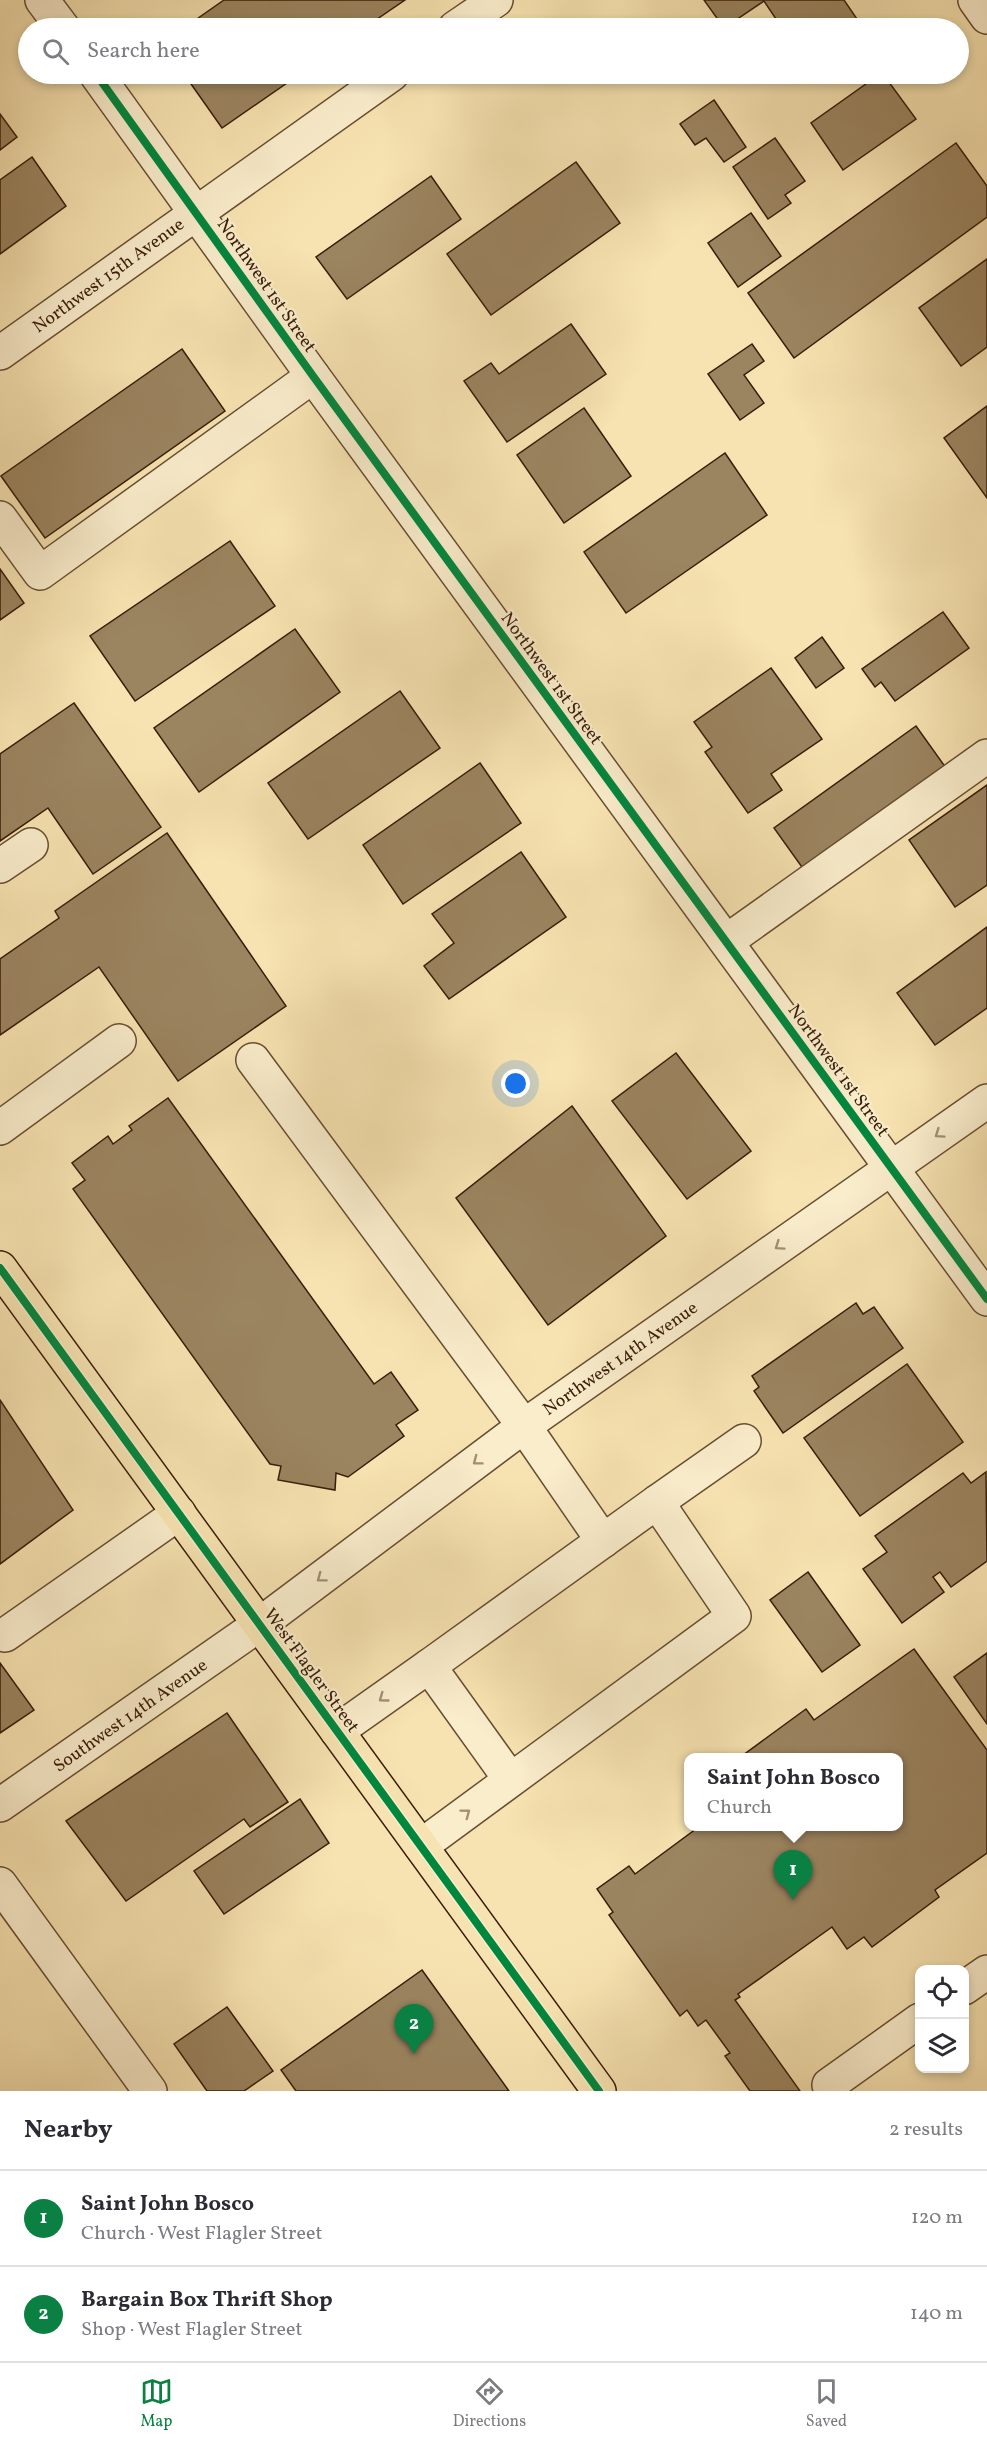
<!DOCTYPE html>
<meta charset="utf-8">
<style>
body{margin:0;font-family:Vollkorn,serif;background:#f2f2f3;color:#2b2b33}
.controls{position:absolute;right:18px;bottom:18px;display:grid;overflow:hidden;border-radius:12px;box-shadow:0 3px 9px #0003}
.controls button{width:54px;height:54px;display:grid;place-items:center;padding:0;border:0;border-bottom:2px solid #e1e1e2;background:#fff;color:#2b2b33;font:30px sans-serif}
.you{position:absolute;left:516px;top:1084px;width:21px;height:21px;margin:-15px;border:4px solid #fff;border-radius:50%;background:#1a73e8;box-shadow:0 0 0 9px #1a73e833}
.badge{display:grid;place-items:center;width:39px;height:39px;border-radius:50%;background:#0b8043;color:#fff;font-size:20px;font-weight:700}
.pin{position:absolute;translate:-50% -50px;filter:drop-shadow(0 2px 3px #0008)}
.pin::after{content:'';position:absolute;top:32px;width:21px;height:18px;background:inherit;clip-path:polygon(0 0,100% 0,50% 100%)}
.popup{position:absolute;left:684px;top:1753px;width:219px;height:78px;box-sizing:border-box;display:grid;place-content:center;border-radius:12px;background:#fff;filter:drop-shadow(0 2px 4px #0005);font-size:20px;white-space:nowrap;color:#7c7c81}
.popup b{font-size:22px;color:#2b2b33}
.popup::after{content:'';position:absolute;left:50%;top:100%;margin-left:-12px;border:12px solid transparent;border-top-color:#fff}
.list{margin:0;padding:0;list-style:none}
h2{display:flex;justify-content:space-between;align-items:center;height:78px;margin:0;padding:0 24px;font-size:26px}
h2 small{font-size:20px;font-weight:400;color:#7c7c81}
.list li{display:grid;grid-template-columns:39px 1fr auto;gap:18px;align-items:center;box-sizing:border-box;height:96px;padding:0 24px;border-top:2px solid #e1e1e2}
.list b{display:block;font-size:22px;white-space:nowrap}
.list p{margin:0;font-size:20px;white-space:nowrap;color:#7c7c81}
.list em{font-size:20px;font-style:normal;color:#7c7c81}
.icon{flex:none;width:33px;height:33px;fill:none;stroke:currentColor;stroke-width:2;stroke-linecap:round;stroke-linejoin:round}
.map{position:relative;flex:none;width:987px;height:2091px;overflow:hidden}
.search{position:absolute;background:#fff;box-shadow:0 3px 9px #0003;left:18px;right:18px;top:18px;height:66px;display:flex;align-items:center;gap:15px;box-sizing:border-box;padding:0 21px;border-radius:33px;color:#7c7c81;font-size:22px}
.sheet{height:270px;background:#fff}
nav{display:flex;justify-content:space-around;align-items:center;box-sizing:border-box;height:84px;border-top:2px solid #e1e1e2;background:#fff;font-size:16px;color:#7c7c81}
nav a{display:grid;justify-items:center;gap:3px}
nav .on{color:#0b8043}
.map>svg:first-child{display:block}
.building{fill:#9b8460;stroke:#381d08;stroke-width:1.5}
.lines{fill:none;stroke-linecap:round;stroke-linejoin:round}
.minor-casing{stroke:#684e32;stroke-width:36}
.major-casing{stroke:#381d08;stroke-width:36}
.minor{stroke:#faedcc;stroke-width:33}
.major{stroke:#f7e3b1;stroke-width:33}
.cycleway-casing{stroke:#faedcc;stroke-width:11}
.cycleway{stroke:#00873e;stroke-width:8}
.oneway{stroke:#a38f74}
.labels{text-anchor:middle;stroke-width:4.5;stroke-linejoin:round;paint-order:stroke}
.street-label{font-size:18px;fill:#381d08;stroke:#faedcc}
</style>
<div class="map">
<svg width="987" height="2091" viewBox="0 0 987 2091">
<rect width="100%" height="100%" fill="#f7e3b1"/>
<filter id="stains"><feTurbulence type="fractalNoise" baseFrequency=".00333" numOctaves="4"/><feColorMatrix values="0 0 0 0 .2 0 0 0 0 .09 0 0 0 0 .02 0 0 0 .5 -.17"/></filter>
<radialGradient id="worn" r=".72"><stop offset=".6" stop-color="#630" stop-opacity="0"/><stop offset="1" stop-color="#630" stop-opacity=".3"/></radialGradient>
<!-- building -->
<g class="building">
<path d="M 224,0 L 405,0 L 364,28 L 184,28 Z"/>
<path d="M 704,0 L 844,0 L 857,19 L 843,28 L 782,28 L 764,1 L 724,28 Z"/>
<path d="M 184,74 L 300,74 L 222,128 Z"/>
<path d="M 757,74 L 778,74 L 764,83 Z"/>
<path d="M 880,74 L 883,74 L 916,119 L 843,170 L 811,123 Z"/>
<path d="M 714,100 L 746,147 L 724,162 L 706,138 L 695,145 L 680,124 Z"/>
<path d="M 0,114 L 17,137 L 0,150 Z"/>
<path d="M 775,138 L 805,181 L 785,195 L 791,203 L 768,219 L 733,167 Z"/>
<path d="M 956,143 L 987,186 L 987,217 L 794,358 L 748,293 Z"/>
<path d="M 32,157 L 66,206 L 0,254 L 0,180 Z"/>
<path d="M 576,162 L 620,223 L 491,315 L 447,254 Z"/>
<path d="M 431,176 L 461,219 L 347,299 L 316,257 Z"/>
<path d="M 751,213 L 781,256 L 738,287 L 708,243 Z"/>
<path d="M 987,259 L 987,347 L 961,366 L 919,308 Z"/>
<path d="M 571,324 L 606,374 L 507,442 L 464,381 L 491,363 L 499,374 Z"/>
<path d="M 752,344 L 764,361 L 744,375 L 764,403 L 740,420 L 708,374 Z"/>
<path d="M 182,349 L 225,411 L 45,538 L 1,476 Z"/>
<path d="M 987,406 L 987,498 L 944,438 Z"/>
<path d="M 584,408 L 631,476 L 564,523 L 517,455 Z"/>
<path d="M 725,453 L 767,515 L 626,613 L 584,552 Z"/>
<path d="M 230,541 L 275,606 L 135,701 L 90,636 Z"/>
<path d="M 0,569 L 24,603 L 0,620 Z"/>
<path d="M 943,612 L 969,648 L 895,701 L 881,682 L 875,687 L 862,669 Z"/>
<path d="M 295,629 L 340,692 L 199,792 L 154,728 Z"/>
<path d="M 822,637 L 844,668 L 816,688 L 795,658 Z"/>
<path d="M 771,668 L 822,739 L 771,774 L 782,790 L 748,813 L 705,752 L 712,747 L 694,722 Z"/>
<path d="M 400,691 L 440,748 L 308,839 L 268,783 Z"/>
<path d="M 74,703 L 161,827 L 93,874 L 48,808 L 0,841 L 0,754 Z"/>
<path d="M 916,726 L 951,775 L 809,877 L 774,828 Z"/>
<path d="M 480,763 L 521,823 L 403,904 L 363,845 Z"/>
<path d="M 987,785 L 987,885 L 955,907 L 909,840 Z"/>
<path d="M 167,833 L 286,1006 L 178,1081 L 99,967 L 0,1035 L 0,959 L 59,918 L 55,911 Z"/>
<path d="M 521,852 L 566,917 L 449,999 L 424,966 L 454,943 L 432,914 Z"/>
<path d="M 987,927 L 987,1008 L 935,1045 L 897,993 Z"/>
<path d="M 676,1053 L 751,1151 L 687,1199 L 612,1101 Z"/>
<path d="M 168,1098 L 374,1384 L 391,1372 L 418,1410 L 396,1425 L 404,1436 L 348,1477 L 336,1473 L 335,1490 L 278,1480 L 281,1466 L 270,1464 L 73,1189 L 85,1180 L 72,1163 L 108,1136 L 113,1144 L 132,1130 L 129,1126 Z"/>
<path d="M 572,1106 L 666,1236 L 548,1325 L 456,1198 Z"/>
<path d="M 856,1303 L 863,1314 L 874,1307 L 903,1348 L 783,1433 L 754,1391 L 759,1387 L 752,1376 Z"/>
<path d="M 907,1364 L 963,1442 L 860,1516 L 804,1438 Z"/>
<path d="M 0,1400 L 73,1510 L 0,1564 Z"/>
<path d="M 986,1472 L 987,1561 L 951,1587 L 940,1572 L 933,1577 L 944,1592 L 902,1623 L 863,1569 L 887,1552 L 875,1536 L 963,1473 L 971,1483 Z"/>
<path d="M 808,1572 L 860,1645 L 822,1672 L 770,1600 Z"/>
<path d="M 914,1649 L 987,1750 L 987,1853 L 935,1890 L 939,1897 L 872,1947 L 864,1937 L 847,1949 L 832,1927 L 738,1994 L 740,1997 L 735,2000 L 800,2091 L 750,2091 L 725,2056 L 730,2053 L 706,2020 L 698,2026 L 687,2010 L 680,2016 L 609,1915 L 613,1912 L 597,1889 L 629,1866 L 635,1874 L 700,1826 L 898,1826 L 898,1758 L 739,1758 L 806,1709 L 814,1720 Z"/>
<path d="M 987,1653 L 987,1724 L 954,1677 Z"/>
<path d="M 0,1663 L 34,1710 L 0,1733 Z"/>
<path d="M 227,1713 L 288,1802 L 250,1827 L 244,1819 L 126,1901 L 66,1821 Z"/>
<path d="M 300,1799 L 329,1843 L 224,1914 L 194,1871 Z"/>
<path d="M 422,1970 L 509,2091 L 296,2091 L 281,2070 Z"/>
<path d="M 227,2007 L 273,2071 L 244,2091 L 207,2091 L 174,2044 Z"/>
</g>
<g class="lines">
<!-- minor casing -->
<g class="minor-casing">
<g id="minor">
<path d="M 42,0 L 63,28"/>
<path d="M 975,0 L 987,17"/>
<path d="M 455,28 L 496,0"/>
<path d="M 96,74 L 313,376 L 987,1299"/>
<path d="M 0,353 L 392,74"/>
<path d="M 0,518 L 40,573 L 313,376"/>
<path d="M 0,866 L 31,845"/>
<path d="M 727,941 L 987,756"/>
<path d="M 253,1060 L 524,1426 L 603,1541"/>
<path d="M 0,1128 L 119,1041"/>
<path d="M 657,1502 L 744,1441"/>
<path d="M 5,1635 L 179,1513"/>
<path d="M 337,1731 L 429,1666"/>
<path d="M 0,1805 L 260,1624 L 524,1426 L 987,1101"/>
<path d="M 421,1846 L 734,1616 L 657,1502 L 429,1666 L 510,1779"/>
<path d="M 0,1884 L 150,2091"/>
<path d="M 964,1988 L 987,1972"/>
<path d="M 833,2091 L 829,2085 L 920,2020"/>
</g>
</g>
<!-- major casing -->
<g class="major-casing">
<path id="major" d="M 0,1268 L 599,2091"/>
</g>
<!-- minor -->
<use href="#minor" class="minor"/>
<!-- major -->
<use href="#major" class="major"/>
<!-- cycleway casing -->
<g class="cycleway-casing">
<g id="cycleway">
<path d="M 96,74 L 313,376 L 987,1299"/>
<path d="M 0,1268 L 599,2091"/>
</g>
</g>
<!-- cycleway -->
<use href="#cycleway" class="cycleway"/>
</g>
<!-- one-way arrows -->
<defs><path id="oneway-chevron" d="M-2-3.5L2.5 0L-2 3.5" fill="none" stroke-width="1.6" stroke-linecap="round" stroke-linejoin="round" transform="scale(1.5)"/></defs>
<g class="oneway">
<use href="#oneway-chevron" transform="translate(939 1134) rotate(145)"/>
<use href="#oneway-chevron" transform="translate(779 1246) rotate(145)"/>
<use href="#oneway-chevron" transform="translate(477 1461) rotate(143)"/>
<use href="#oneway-chevron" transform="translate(321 1578) rotate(143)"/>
<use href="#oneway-chevron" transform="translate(383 1698) rotate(144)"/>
<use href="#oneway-chevron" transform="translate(466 1813) rotate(-37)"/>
</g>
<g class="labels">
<!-- street labels -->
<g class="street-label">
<text transform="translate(108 275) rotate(-36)" y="6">Northwest 15th Avenue</text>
<text transform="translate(267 285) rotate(55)" y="6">Northwest 1st Street</text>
<text transform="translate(552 678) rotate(54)" y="6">Northwest 1st Street</text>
<text transform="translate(839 1070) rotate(54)" y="6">Northwest 1st Street</text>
<text transform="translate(620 1358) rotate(-35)" y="6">Northwest 14th Avenue</text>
<text transform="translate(312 1670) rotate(54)" y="6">West Flagler Street</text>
<text transform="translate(130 1715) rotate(-35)" y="6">Southwest 14th Avenue</text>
</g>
</g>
<rect width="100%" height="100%" filter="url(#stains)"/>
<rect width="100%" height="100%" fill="url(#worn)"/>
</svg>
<div class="controls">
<button><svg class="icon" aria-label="locate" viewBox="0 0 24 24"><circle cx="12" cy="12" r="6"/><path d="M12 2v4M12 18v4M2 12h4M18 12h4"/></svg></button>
<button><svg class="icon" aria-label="layers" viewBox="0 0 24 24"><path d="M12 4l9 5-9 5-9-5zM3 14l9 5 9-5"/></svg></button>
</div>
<div class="you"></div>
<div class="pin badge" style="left:793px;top:1900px">1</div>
<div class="popup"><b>Saint John Bosco</b>Church</div>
<div class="pin badge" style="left:414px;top:2054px">2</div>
<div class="search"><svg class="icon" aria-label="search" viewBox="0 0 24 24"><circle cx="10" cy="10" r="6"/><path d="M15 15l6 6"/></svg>Search here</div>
</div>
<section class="sheet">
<h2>Nearby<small>2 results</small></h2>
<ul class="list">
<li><span class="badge">1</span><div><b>Saint John Bosco</b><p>Church · West Flagler Street</p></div><em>120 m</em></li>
<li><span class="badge">2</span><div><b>Bargain Box Thrift Shop</b><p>Shop · West Flagler Street</p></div><em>140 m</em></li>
</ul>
</section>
<nav>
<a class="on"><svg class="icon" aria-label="map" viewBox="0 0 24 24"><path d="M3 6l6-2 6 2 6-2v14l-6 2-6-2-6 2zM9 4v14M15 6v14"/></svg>Map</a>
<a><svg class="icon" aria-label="directions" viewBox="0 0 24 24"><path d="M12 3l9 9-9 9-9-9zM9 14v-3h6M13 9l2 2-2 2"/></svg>Directions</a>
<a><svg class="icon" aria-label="saved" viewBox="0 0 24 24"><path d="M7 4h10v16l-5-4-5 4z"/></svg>Saved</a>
</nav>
